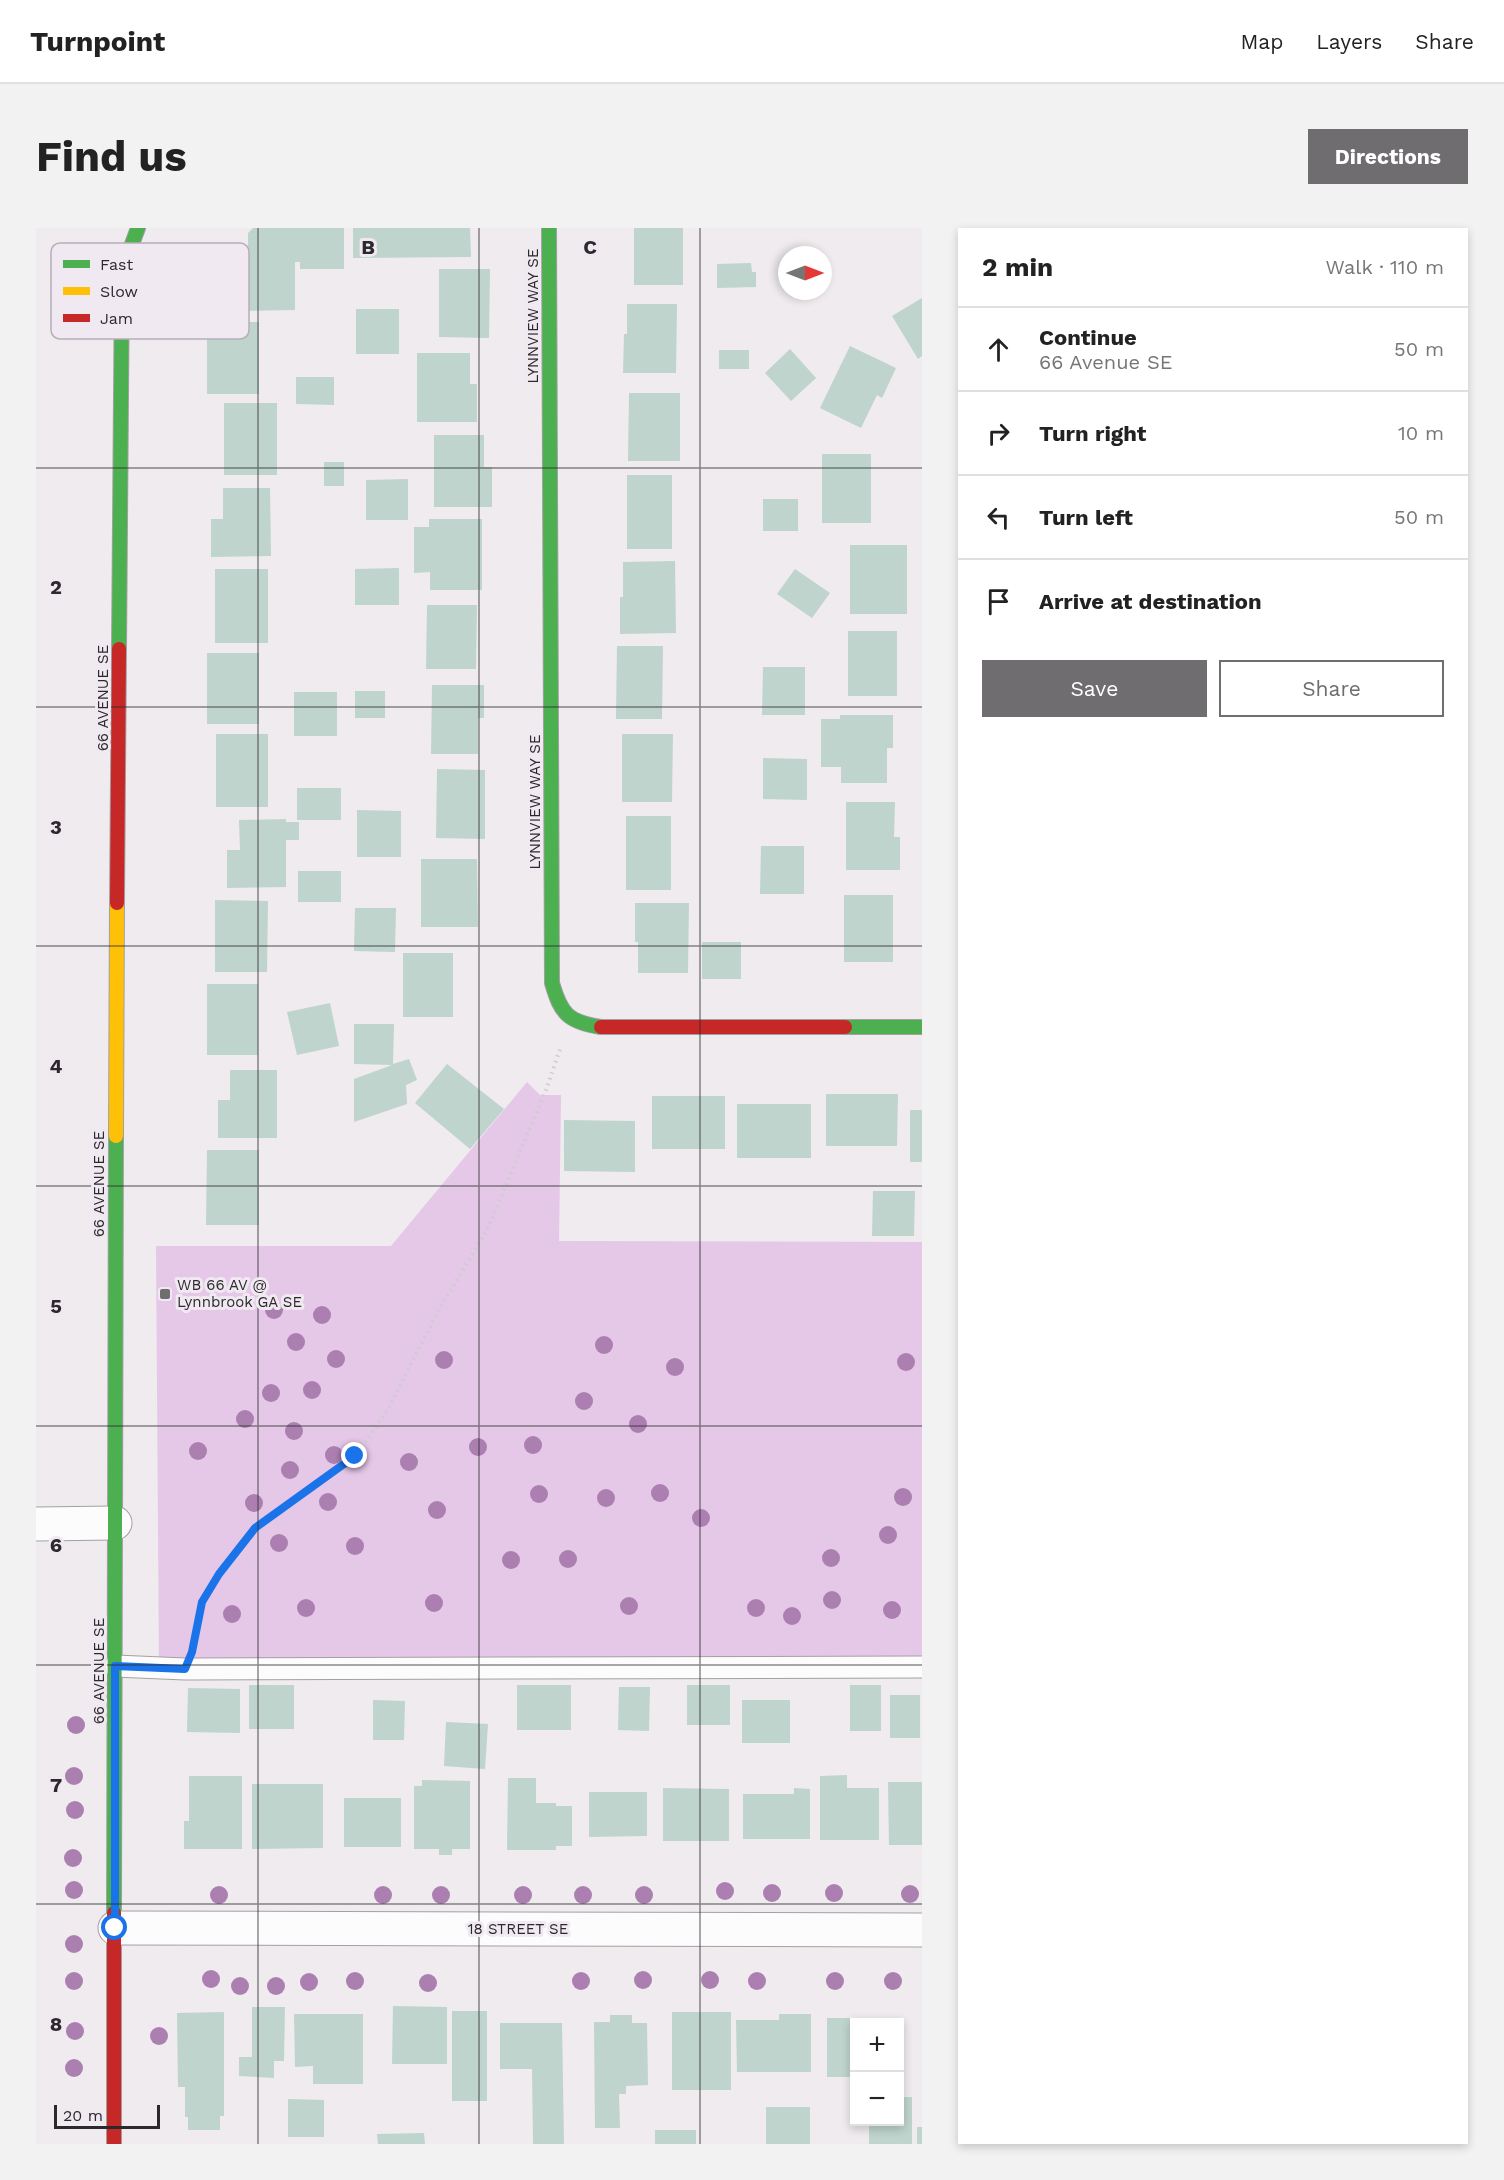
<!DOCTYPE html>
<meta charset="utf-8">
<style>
body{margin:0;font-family:"Work Sans",sans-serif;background:#f2f2f2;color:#222}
.controls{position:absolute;right:18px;bottom:18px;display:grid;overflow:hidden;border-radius:0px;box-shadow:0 3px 9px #0003}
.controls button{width:54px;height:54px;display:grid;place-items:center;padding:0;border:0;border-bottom:2px solid #e0e0e0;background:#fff;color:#222;font:30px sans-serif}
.compass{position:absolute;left:742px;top:18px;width:54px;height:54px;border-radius:50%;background:#fff;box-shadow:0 3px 9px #0003;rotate:90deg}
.scale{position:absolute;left:18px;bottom:15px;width:106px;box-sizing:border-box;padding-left:6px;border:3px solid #2c292c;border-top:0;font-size:16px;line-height:21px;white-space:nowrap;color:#2c292c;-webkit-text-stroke:4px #f0e9f1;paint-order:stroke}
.stop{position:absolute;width:18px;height:18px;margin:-14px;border:4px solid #1a73e8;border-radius:50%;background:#fff}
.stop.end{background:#1a73e8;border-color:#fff;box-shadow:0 2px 6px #0008}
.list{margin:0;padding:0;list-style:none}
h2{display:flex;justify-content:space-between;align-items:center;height:78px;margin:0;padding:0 24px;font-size:26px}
h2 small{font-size:20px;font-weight:400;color:#767676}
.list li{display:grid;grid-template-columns:39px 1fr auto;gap:18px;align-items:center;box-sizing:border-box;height:84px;padding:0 24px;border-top:2px solid #e0e0e0}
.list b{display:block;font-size:22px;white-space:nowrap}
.list p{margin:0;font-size:20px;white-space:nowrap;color:#767676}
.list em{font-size:20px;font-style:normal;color:#767676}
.actions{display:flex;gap:12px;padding:18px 24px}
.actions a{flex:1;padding:14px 0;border:2px solid #706d70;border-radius:0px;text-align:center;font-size:21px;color:#706d70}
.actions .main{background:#706d70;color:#fff}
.icon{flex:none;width:33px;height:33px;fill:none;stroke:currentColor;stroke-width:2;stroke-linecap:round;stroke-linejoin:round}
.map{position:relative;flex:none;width:886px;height:1916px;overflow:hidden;border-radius:0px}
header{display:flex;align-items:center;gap:36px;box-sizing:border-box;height:84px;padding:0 30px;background:#fff;border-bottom:2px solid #e0e0e0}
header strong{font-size:28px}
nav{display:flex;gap:33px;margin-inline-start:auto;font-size:21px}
.intro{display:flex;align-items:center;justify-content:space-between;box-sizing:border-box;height:144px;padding:0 36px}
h1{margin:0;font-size:42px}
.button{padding:15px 27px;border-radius:0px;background:#706d70;color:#fff;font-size:21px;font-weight:700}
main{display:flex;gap:36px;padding:0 36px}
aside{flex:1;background:#fff;border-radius:0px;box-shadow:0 3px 9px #0003}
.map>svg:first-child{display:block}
.green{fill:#e5c7e7}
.building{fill:#bfd4cd}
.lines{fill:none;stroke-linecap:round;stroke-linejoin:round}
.lane-casing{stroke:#a3a0a4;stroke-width:23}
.street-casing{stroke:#a3a0a4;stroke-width:35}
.fast-casing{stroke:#a3a0a4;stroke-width:16}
.slow-casing{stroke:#a3a0a4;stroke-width:16}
.jam-casing{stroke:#a3a0a4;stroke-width:16}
.path{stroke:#cdcccd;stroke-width:4;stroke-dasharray:1.5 4.5;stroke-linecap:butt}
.lane{stroke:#fdfcfd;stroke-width:21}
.street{stroke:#fdfcfd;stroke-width:33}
.fast{stroke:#4caf50;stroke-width:14}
.slow{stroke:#ffc107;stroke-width:14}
.jam{stroke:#c62828;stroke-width:14}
.tree{fill:#ac7fb1}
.route{stroke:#1a73e8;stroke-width:8}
.grid{fill:none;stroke:#2c292c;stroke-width:1.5;stroke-opacity:0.55}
.poi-dot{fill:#706d70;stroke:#f0e9f1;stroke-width:2}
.labels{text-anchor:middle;stroke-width:6;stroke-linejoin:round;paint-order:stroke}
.street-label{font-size:15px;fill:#2c292c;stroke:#f0e9f1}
.poi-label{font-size:15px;fill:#2c292c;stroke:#f0e9f1;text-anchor:start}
.key{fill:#f0e9f1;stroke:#b5afb6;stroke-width:1.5}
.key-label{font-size:16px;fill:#2c292c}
.grid-label{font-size:20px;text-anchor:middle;font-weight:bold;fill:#2c292c;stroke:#f0e9f1;stroke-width:6;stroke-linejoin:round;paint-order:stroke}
</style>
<header>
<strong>Turnpoint</strong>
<nav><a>Map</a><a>Layers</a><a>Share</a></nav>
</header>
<div class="intro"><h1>Find us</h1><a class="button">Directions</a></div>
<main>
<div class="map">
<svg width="886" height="1916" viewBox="0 0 886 1916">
<rect width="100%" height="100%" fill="#efebef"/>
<!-- green -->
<path class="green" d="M 491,854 L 504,867 L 525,867 L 523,1013 L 886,1014 L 886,1443 L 123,1440 L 120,1018 L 355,1018 Z"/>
<!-- building -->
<g class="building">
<path d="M 217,0 L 308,0 L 308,41 L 264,41 L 264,34 L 259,34 L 259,82 L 199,83 L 199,44 L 212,44 L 212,5 Z"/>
<path d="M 317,0 L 434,0 L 435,29 L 317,30 Z"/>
<rect x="598" y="0" width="49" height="57"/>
<path d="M 715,35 L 716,44 L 720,44 L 720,59 L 681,60 L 681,36 Z"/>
<path d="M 403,41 L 454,41 L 453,110 L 403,109 Z"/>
<path d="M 886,70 L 886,128 L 882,131 L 856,88 Z"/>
<path d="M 591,76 L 641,76 L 640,145 L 587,145 L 588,106 L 591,106 Z"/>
<rect x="320" y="81" width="43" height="45"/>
<rect x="171" y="94" width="52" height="72"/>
<path d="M 814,118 L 860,140 L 846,170 L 841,167 L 825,200 L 784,180 Z"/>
<path d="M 754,121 L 780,150 L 755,173 L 729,145 Z"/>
<rect x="683" y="122" width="30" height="19"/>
<path d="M 381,125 L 434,125 L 434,156 L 441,156 L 441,194 L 381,194 Z"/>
<path d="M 260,149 L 298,149 L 298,177 L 260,176 Z"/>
<path d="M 593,165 L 644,165 L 644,233 L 592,233 Z"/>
<rect x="188" y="175" width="53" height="72"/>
<path d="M 398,207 L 448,207 L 448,239 L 456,239 L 456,279 L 398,279 Z"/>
<rect x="786" y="226" width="49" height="69"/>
<rect x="288" y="234" width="20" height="24"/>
<rect x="591" y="247" width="45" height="74"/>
<path d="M 372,251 L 372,292 L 330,292 L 330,252 Z"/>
<path d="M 187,260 L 234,260 L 235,328 L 175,329 L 175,291 L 187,291 Z"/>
<rect x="727" y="271" width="35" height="32"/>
<path d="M 393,291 L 446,291 L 446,362 L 394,362 L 394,344 L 378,345 L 378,299 L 393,299 Z"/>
<rect x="814" y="317" width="57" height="69"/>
<path d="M 639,333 L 640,405 L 584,406 L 584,369 L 587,369 L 587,334 Z"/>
<path d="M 363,340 L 363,377 L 319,377 L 319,341 Z"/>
<rect x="179" y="341" width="53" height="74"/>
<path d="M 759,341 L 794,365 L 776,390 L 741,366 Z"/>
<path d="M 391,377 L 441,377 L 440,441 L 390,441 Z"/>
<rect x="812" y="403" width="49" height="65"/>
<path d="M 581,418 L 627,418 L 626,491 L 580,491 Z"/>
<rect x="171" y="425" width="52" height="71"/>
<path d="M 727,439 L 769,439 L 769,487 L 726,487 Z"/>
<path d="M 396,457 L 448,457 L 448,490 L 442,490 L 442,526 L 395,526 Z"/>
<rect x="319" y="463" width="30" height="27"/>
<rect x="258" y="464" width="43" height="44"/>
<path d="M 804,487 L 857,487 L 857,520 L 851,520 L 851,555 L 805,555 L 805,539 L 785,539 L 785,491 L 804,491 Z"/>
<rect x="180" y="506" width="52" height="73"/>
<path d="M 586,506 L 637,506 L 636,574 L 586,574 Z"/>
<path d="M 727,530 L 771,531 L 771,572 L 727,571 Z"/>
<path d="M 401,541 L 449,542 L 449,611 L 400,610 Z"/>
<rect x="261" y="560" width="44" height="32"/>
<path d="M 810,574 L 859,574 L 858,609 L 864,609 L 864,642 L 810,642 Z"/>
<path d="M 321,582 L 365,583 L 365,629 L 321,629 Z"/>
<rect x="590" y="588" width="45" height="74"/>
<path d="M 250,591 L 250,594 L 263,594 L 263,612 L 250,612 L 250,659 L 191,660 L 191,622 L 204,622 L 203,592 Z"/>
<path d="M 725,618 L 768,618 L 768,666 L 724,666 Z"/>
<path d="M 385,631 L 441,631 L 442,699 L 385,699 Z"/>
<rect x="262" y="643" width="43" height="31"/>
<rect x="808" y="667" width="49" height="67"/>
<path d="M 179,672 L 232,673 L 231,744 L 179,744 Z"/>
<path d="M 599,675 L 653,675 L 652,745 L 602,745 L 602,714 L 599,714 Z"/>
<path d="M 319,680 L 360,680 L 359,724 L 318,723 Z"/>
<rect x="666" y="714" width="39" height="37"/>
<rect x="367" y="725" width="50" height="64"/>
<rect x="171" y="756" width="51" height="71"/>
<path d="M 294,775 L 303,818 L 261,827 L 251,784 Z"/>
<path d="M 318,796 L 358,796 L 357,836 L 373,831 L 381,852 L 370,857 L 371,876 L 318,894 L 318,851 L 356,837 L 318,836 Z"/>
<path d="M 411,836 L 468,881 L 434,921 L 379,875 Z"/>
<path d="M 194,842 L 241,842 L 241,910 L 182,910 L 182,872 L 194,872 Z"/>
<path d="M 790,866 L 862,866 L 861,918 L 790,918 Z"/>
<rect x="616" y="868" width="73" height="53"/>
<rect x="701" y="876" width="74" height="54"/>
<rect x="874" y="882" width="12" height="52"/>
<path d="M 528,892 L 599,893 L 599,944 L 528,943 Z"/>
<path d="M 171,922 L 223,922 L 223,997 L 170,997 Z"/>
<path d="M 837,963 L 879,963 L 878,1008 L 836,1008 Z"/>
<rect x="213" y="1457" width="45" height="44"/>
<rect x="481" y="1457" width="54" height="45"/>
<rect x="651" y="1457" width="43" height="40"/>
<rect x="814" y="1457" width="31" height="46"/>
<path d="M 583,1459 L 614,1459 L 613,1503 L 582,1502 Z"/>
<path d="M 152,1460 L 204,1461 L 204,1505 L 151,1504 Z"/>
<rect x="854" y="1467" width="30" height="43"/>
<path d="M 337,1472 L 369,1473 L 368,1512 L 337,1512 Z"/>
<rect x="706" y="1472" width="48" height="43"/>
<path d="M 410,1494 L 452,1496 L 449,1541 L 408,1538 Z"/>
<path d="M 811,1547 L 811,1560 L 843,1560 L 843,1612 L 784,1612 L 784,1548 Z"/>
<path d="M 153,1548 L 206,1548 L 206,1621 L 148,1621 L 148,1593 L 153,1593 Z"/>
<path d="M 472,1550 L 500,1550 L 500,1575 L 520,1575 L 520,1578 L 536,1578 L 536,1618 L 520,1618 L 520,1622 L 471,1622 Z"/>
<path d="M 386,1552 L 434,1553 L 434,1621 L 416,1621 L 416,1627 L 403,1627 L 403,1621 L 378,1621 L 378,1558 L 386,1558 Z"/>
<path d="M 852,1554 L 886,1554 L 886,1617 L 853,1617 Z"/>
<path d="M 216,1556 L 287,1556 L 287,1620 L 216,1621 Z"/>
<path d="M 627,1560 L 693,1561 L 693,1613 L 627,1613 Z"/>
<path d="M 758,1560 L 774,1561 L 774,1611 L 707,1611 L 707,1566 L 758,1566 Z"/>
<path d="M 553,1564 L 611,1564 L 611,1608 L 553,1609 Z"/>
<rect x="308" y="1570" width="57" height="49"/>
<path d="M 357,1778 L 411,1779 L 411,1836 L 356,1836 Z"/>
<path d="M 216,1779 L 249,1779 L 248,1833 L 238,1833 L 238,1850 L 203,1848 L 203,1829 L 216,1829 Z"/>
<rect x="416" y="1783" width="35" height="90"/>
<path d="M 188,1784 L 188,1888 L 184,1888 L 184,1902 L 152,1902 L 152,1889 L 149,1889 L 149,1859 L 142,1859 L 141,1785 Z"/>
<rect x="636" y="1784" width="59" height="78"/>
<path d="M 258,1786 L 327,1786 L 327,1856 L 277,1856 L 277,1838 L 259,1839 Z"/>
<path d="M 743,1786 L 775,1786 L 775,1844 L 701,1844 L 700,1792 L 743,1792 Z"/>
<path d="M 574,1787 L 596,1787 L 596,1795 L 611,1795 L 612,1857 L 590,1858 L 590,1866 L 583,1866 L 584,1900 L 559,1900 L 558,1794 L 574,1794 Z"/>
<path d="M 791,1790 L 822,1790 L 822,1794 L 818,1794 L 818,1849 L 791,1849 Z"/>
<path d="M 464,1795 L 526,1795 L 528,1916 L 497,1916 L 496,1841 L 464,1841 Z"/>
<path d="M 864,1869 L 876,1869 L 876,1916 L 833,1916 L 833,1894 L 864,1894 Z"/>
<path d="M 252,1871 L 288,1872 L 288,1909 L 252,1909 Z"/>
<rect x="730" y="1879" width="44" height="37"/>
<rect x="881" y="1899" width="5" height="17"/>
<rect x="619" y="1902" width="41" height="14"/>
<path d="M 388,1905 L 389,1916 L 342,1916 L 341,1906 Z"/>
</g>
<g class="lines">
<!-- lane casing -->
<g class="lane-casing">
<path id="lane" d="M 79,1438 L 149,1441 L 886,1439"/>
</g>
<!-- street casing -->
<g class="street-casing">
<g id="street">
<path d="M 0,1296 L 79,1295"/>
<path d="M 79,1700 L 886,1702"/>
</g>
</g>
<!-- fast casing -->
<g class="fast-casing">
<g id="fast">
<path d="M 513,0 L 516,755 C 525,786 532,794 565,799"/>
<path d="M 83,421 L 86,43 L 102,0"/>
<path d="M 809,799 L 886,799"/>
<path d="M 78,1685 L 80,908"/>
</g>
</g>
<!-- slow casing -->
<g class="slow-casing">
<path id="slow" d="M 80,908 L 81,675"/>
</g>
<!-- jam casing -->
<g class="jam-casing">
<g id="jam">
<path d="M 81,675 L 83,421"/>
<path d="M 565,799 L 809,799"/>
<path d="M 78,1916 L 78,1685"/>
</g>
</g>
<!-- path -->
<path class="path" d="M 159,1412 L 167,1374 L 183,1346 L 219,1300 L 319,1228 L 351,1183 L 402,1083 L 451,1002 L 510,862 L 524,821"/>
<!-- lane -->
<use href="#lane" class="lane"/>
<!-- street -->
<use href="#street" class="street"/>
<!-- fast -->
<use href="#fast" class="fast"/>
<!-- slow -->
<use href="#slow" class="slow"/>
<!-- jam -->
<use href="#jam" class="jam"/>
</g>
<!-- trees -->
<g class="tree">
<circle cx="238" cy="1082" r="9"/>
<circle cx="286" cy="1087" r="9"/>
<circle cx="260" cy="1114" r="9"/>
<circle cx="568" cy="1117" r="9"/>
<circle cx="300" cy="1131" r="9"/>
<circle cx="408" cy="1132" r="9"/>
<circle cx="870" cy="1134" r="9"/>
<circle cx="639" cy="1139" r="9"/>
<circle cx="276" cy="1162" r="9"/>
<circle cx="235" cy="1165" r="9"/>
<circle cx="548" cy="1173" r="9"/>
<circle cx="209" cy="1191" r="9"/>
<circle cx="602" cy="1196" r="9"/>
<circle cx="258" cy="1203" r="9"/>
<circle cx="497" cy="1217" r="9"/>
<circle cx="442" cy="1219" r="9"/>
<circle cx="162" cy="1223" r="9"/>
<circle cx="298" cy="1227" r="9"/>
<circle cx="373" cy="1234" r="9"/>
<circle cx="254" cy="1242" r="9"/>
<circle cx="624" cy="1265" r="9"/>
<circle cx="503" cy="1266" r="9"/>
<circle cx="867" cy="1269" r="9"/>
<circle cx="570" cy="1270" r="9"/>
<circle cx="292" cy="1274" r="9"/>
<circle cx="218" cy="1275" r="9"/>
<circle cx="401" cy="1282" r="9"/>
<circle cx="665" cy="1290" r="9"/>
<circle cx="852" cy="1307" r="9"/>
<circle cx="243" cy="1315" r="9"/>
<circle cx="319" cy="1318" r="9"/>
<circle cx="795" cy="1330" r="9"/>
<circle cx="532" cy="1331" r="9"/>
<circle cx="475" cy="1332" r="9"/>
<circle cx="796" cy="1372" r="9"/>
<circle cx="398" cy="1375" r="9"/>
<circle cx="593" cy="1378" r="9"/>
<circle cx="270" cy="1380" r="9"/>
<circle cx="720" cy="1380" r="9"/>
<circle cx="856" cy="1382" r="9"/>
<circle cx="196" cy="1386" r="9"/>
<circle cx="756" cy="1388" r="9"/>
<circle cx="40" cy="1497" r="9"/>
<circle cx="38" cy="1548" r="9"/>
<circle cx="39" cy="1582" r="9"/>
<circle cx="37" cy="1630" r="9"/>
<circle cx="38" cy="1662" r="9"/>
<circle cx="689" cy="1663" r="9"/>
<circle cx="736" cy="1665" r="9"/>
<circle cx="798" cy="1665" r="9"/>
<circle cx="874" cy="1666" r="9"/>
<circle cx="183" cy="1667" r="9"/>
<circle cx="347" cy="1667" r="9"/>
<circle cx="405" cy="1667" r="9"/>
<circle cx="487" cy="1667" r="9"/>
<circle cx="547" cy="1667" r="9"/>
<circle cx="608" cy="1667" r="9"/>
<circle cx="38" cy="1716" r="9"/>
<circle cx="175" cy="1751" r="9"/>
<circle cx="607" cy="1752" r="9"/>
<circle cx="674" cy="1752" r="9"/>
<circle cx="38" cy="1753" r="9"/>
<circle cx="319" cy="1753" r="9"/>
<circle cx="545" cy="1753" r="9"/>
<circle cx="721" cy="1753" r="9"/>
<circle cx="799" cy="1753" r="9"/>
<circle cx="857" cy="1753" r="9"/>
<circle cx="273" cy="1754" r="9"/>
<circle cx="392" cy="1755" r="9"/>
<circle cx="204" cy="1758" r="9"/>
<circle cx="240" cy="1758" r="9"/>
<circle cx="39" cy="1803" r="9"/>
<circle cx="123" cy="1808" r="9"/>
<circle cx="38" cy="1840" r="9"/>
</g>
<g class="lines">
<!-- route -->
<path class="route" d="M 79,1700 L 79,1438 L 149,1441 L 156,1424 L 166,1374 L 183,1346 L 219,1300 L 319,1228"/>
</g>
<!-- grid -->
<path class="grid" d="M 222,0 L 222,1916M 443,0 L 443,1916M 664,0 L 664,1916M 0,240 L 886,240M 0,479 L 886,479M 0,718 L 886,718M 0,958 L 886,958M 0,1198 L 886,1198M 0,1437 L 886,1437M 0,1676 L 886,1676"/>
<!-- markers -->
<rect class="poi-dot" x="123" y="1060" width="12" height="12" rx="3"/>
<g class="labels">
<!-- street labels -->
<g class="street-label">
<text transform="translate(497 88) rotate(-90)" y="5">LYNNVIEW WAY SE</text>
<text transform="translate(67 470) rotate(-90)" y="5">66 AVENUE SE</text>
<text transform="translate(499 574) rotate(-90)" y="5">LYNNVIEW WAY SE</text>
<text transform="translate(63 956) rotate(-90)" y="5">66 AVENUE SE</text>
<text transform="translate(63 1443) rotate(-90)" y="5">66 AVENUE SE</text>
<text x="482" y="1706">18 STREET SE</text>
</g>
<!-- poi labels -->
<g class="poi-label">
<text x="141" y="1062">WB 66 AV @<tspan x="141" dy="17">Lynnbrook GA SE</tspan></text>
</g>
</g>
<!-- legend -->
<rect x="15" y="15" width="198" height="96" rx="9" class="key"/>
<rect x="27" y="32" width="27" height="8" fill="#4caf50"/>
<rect x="27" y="59" width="27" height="8" fill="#ffc107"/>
<rect x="27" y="86" width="27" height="8" fill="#c62828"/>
<g class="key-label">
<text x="64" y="42">Fast</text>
<text x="64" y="69">Slow</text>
<text x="64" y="96">Jam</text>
</g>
<g class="grid-label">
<text x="332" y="26">B</text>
<text x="554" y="26">C</text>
<text x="20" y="366">2</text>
<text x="20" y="606">3</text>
<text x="20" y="845">4</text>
<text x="20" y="1085">5</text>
<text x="20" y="1324">6</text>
<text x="20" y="1564">7</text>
<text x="20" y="1803">8</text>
</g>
</svg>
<div class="controls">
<button>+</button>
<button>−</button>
</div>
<svg class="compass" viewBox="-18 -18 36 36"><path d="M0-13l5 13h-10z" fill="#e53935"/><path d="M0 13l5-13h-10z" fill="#767676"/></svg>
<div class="scale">20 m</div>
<div class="stop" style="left:79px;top:1700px"></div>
<div class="stop end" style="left:319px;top:1228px"></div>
</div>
<aside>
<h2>2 min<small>Walk · 110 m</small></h2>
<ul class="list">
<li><svg class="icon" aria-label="ahead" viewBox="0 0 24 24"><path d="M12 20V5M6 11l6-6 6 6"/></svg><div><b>Continue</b><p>66 Avenue SE</p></div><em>50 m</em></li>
<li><svg class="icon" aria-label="right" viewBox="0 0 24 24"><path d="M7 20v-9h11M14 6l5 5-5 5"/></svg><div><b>Turn right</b></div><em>10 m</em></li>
<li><svg class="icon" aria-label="left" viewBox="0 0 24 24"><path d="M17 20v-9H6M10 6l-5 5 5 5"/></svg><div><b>Turn left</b></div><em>50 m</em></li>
<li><svg class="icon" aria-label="arrive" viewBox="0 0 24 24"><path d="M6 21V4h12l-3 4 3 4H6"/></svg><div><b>Arrive at destination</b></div></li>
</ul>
<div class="actions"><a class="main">Save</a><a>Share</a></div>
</aside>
</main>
